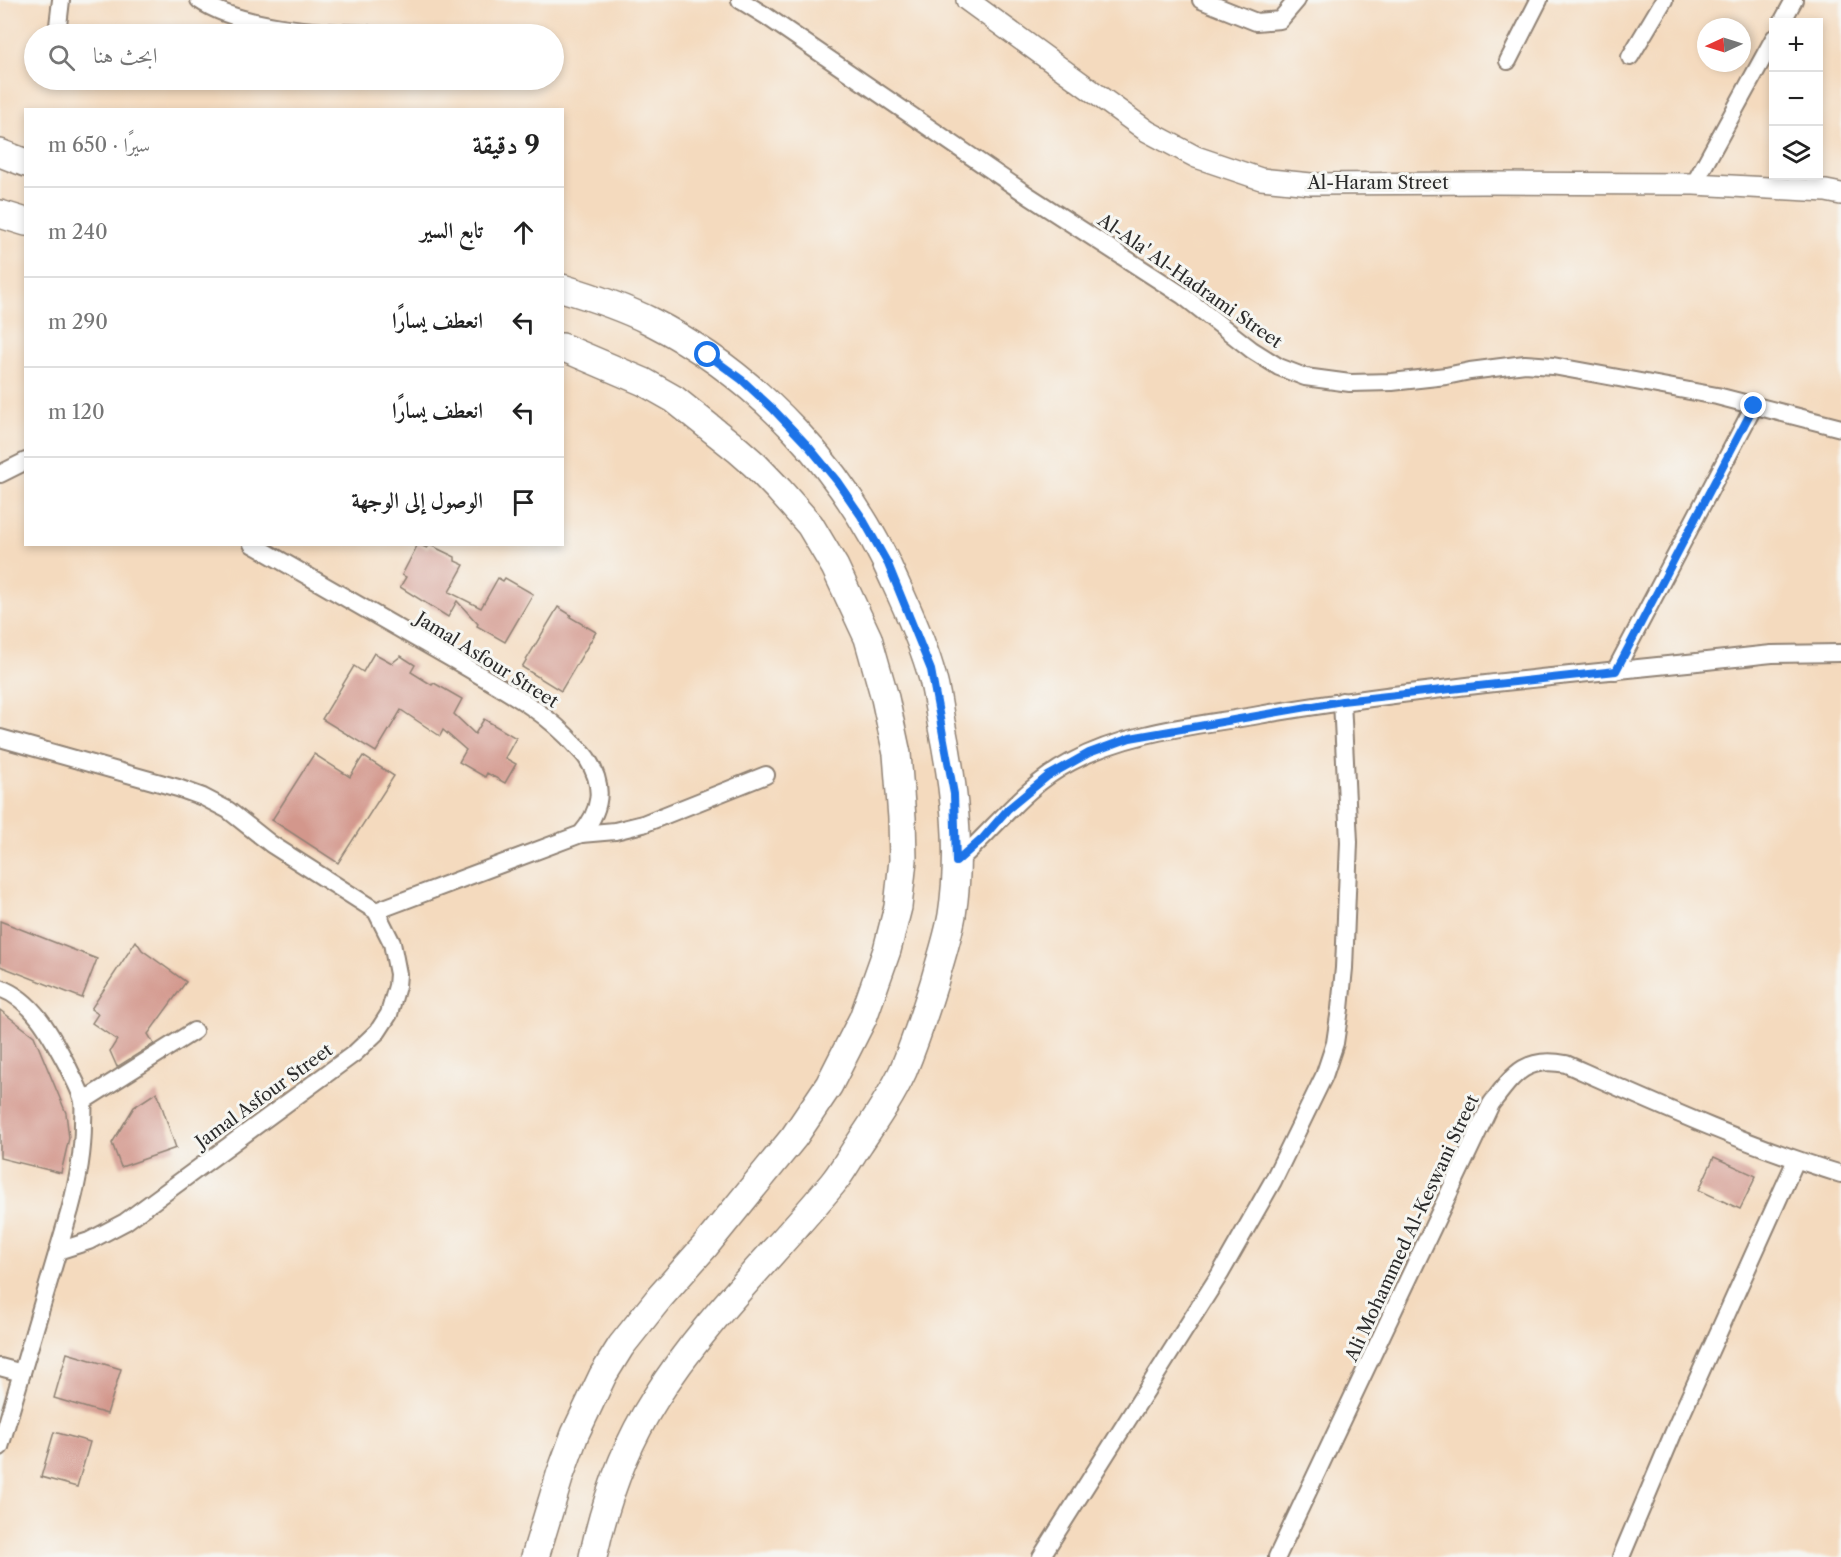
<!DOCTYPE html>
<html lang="ar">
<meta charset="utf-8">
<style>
body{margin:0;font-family:"Libre Caslon Text",Amiri,serif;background:#f2f2f2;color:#222;direction:rtl}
.controls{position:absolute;right:18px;top:18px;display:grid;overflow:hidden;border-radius:0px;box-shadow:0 3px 9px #0003}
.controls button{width:54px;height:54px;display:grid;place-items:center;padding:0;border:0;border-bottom:2px solid #e0e0e0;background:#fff;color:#222;font:30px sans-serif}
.compass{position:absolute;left:1697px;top:18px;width:54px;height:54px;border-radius:50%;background:#fff;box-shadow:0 3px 9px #0003;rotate:266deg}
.stop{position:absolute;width:18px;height:18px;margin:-14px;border:4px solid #1a73e8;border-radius:50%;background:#fff}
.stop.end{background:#1a73e8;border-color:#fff;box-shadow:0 2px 6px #0008}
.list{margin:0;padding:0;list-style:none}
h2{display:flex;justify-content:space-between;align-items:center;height:78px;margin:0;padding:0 24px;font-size:26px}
h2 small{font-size:20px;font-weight:400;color:#767676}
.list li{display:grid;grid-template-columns:39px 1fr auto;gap:18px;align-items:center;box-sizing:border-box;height:90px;padding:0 24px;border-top:2px solid #e0e0e0}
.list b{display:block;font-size:22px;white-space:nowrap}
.list em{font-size:20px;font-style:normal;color:#767676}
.icon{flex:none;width:33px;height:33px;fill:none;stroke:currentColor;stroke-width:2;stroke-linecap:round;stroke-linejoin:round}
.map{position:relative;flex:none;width:1841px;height:1557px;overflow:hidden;direction:ltr}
.search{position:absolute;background:#fff;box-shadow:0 3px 9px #0003;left:24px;top:24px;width:540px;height:66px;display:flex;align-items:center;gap:15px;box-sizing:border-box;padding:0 21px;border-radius:33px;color:#767676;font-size:22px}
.panel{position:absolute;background:#fff;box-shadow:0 3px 9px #0003;left:24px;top:108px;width:540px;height:438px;border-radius:0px;direction:rtl}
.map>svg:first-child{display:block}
.building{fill:#d3978c}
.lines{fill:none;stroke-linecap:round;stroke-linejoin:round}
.minor-casing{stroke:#908274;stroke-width:20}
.tertiary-casing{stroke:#908274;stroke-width:24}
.primary-casing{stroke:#908274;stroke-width:30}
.minor{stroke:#fff;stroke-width:16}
.tertiary{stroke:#fff;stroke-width:21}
.primary{stroke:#fff;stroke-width:27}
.route{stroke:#1a73e8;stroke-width:8}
.labels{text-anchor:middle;stroke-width:6;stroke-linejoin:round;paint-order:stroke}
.street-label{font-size:18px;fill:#2b2b2b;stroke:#f6f6f2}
</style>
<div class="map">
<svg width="1841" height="1557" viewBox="0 0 1841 1557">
<rect width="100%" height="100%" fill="#f6f6f2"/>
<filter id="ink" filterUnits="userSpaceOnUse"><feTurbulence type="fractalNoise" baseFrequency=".0167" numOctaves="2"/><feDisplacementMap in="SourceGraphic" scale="12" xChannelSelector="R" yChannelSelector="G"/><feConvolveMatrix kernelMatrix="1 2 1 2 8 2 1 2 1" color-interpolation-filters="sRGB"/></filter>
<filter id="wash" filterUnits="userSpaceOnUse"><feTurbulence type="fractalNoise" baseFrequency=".008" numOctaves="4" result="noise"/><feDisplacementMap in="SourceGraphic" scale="24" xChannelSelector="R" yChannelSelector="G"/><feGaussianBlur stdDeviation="1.35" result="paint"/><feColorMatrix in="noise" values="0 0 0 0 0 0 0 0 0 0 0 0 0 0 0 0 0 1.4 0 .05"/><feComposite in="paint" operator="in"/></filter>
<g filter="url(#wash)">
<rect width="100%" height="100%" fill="#f4dabe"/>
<g id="blocks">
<!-- building -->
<g class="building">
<path d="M 418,544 L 427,548 L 430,545 L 455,557 L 455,561 L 464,565 L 449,592 L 481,608 L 498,578 L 503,581 L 505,578 L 533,594 L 505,642 L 477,626 L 478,624 L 457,601 L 448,617 L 400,587 L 406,577 L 402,575 Z"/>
<path d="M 558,607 L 571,615 L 570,617 L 596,632 L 561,691 L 522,667 Z"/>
<path d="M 374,653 L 392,663 L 401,656 L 415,665 L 411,672 L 432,685 L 434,683 L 462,699 L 454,714 L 475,734 L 484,719 L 516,738 L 505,758 L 516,764 L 505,783 L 487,773 L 485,777 L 459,762 L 466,750 L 443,730 L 440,736 L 401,710 L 376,752 L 322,719 L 354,666 L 363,672 Z"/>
<path d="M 314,754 L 350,777 L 363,756 L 394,776 L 338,863 L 272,820 Z"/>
<path d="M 0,921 L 97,959 L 82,998 L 0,966 Z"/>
<path d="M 136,941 L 142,950 L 186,982 L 148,1034 L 154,1044 L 117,1067 L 110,1051 L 117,1040 L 92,1023 L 98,1014 L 91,1009 Z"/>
<path d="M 0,1010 L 34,1036 L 66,1113 L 69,1138 L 61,1173 L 0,1158 Z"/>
<path d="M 157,1092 L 176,1148 L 121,1167 L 112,1143 L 134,1107 Z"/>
<path d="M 1714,1157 L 1756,1176 L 1740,1209 L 1699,1190 Z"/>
<path d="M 67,1353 L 121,1369 L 107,1414 L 54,1398 Z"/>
<path d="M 54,1432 L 90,1442 L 77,1487 L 41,1477 Z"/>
</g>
</g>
</g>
<g filter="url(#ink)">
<use href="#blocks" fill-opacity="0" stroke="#908274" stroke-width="1.5"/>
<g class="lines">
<!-- minor casing -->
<g class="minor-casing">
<g id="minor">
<path d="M 199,0 C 238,27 319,33 366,34"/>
<path d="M 740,0 L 766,16 L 1029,196 L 1182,295 L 1252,350 L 1279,367 L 1305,377 L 1350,383 L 1392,382 L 1446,376 L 1470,371 L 1525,364 L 1553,366 L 1717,396 L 1841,428"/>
<path d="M 1201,0 L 1256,22 L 1280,20 L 1297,0"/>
<path d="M 1782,22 L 1794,0"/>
<path d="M 57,34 L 61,0"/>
<path d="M 1630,57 L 1664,0"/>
<path d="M 1508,61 L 1539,0"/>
<path d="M 1694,184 L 1774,38"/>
<path d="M 0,474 L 26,461"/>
<path d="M 252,544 C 319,583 387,621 454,660 C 497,686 543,708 576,746 C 580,750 585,755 588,760 C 605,787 601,811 581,834 L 376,911"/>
<path d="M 1615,671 L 1754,406"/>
<path d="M 0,738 L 178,788 L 203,797 L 228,810 L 271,844 L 376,911 L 392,943 L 398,974 L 397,986 L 389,1014 L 378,1031 L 355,1053 L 125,1222 L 89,1241 L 58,1251"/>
<path d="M 581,834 L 615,831 L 643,824 L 766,775"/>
<path d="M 956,863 C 996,828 1023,787 1071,762 C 1129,731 1196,726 1259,715 C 1428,686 1601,673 1772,654 L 1841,653"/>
<path d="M 0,988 C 35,1001 52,1037 68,1067 C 73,1078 80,1089 83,1101 C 84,1108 83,1117 83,1124 C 83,1154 78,1181 70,1210 L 0,1447"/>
<path d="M 83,1101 L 194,1031"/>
<path d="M 0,1367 L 22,1373"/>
<path d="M 1041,1557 L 1220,1274 L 1273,1181 L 1324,1076 L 1335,1043 L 1340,1009 L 1344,968 L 1349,842 L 1342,701"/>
<path d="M 1277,1557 L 1491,1104 C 1514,1074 1525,1056 1566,1064 C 1656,1104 1746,1145 1841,1174"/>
<path d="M 1621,1557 L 1675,1429 L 1796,1160"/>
</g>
</g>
<!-- tertiary casing -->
<g class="tertiary-casing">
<path id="tertiary" d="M 967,0 L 1147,131 L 1196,157 L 1261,179 L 1311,184 L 1485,183 L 1694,184 L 1826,191 L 1841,194"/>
</g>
<!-- primary casing -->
<g class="primary-casing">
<g id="primary">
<path d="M 0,153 L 26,163"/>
<path d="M 0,214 L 26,222"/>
<path d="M 562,288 C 592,297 622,307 650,321 C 757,375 847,471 895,582 C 908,610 921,639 930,669 C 936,686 938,704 941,722 C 954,785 962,851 952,915 C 948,938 940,961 934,983 C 925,1012 915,1042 903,1071 C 891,1097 875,1120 859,1144 C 850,1157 843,1171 833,1183 C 774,1255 705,1319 655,1399 C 624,1447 605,1502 593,1557"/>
<path d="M 535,1557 L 560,1475 L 575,1434 L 603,1375 L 621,1346 L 660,1297 L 706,1245 L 794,1137 L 829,1085 L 863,1018 L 887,950 L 898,907 L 903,860 L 902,818 L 897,754 L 885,698 L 868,638 L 835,567 L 810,525 L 779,490 L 755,465 L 738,450 L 674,399 L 644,382 L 562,347"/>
</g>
</g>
<!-- minor -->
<use href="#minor" class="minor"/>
<!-- tertiary -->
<use href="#tertiary" class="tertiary"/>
<!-- primary -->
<use href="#primary" class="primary"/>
</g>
</g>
<g class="lines" filter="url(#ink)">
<!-- route -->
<path class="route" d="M 708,355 L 742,380 L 772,408 L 809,447 L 837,481 L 861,516 L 888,564 L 931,670 L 954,794 L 956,862 L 982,839 L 1008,809 L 1048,776 L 1089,753 L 1130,738 L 1342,701 L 1616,671 L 1754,406"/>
</g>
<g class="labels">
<!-- street labels -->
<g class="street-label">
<text x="1378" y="189">Al-Haram Street</text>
<text transform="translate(1190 281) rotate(35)" y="6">Al-Ala' Al-Hadrami Street</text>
<text transform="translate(487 660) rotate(32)" y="6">Jamal Asfour Street</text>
<text transform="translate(264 1096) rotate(-36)" y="6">Jamal Asfour Street</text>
<text transform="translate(1412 1228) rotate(-65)" y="6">Ali Mohammed Al-Keswani Street</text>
</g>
</g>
</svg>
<div class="controls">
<button>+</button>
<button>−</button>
<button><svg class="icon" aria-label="layers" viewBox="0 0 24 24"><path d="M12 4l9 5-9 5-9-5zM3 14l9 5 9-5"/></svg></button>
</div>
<svg class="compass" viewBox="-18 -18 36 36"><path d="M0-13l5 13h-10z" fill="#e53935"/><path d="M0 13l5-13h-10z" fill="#767676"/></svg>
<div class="stop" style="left:708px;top:355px"></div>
<div class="stop end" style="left:1754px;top:406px"></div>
<div class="search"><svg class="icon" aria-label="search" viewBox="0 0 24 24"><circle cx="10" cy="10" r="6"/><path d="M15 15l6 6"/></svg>ابحث هنا</div>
<section class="panel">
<h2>9 دقيقة<small>سيرًا · 650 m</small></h2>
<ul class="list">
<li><svg class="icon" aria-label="ahead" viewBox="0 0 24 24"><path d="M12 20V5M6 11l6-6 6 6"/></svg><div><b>تابع السير</b></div><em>240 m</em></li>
<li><svg class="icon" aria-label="left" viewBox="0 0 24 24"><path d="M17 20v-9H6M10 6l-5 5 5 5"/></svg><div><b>انعطف يسارًا</b></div><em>290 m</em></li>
<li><svg class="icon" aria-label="left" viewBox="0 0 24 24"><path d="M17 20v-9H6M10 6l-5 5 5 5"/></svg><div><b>انعطف يسارًا</b></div><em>120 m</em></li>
<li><svg class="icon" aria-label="arrive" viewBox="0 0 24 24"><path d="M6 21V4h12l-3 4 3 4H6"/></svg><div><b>الوصول إلى الوجهة</b></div></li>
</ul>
</section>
</div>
